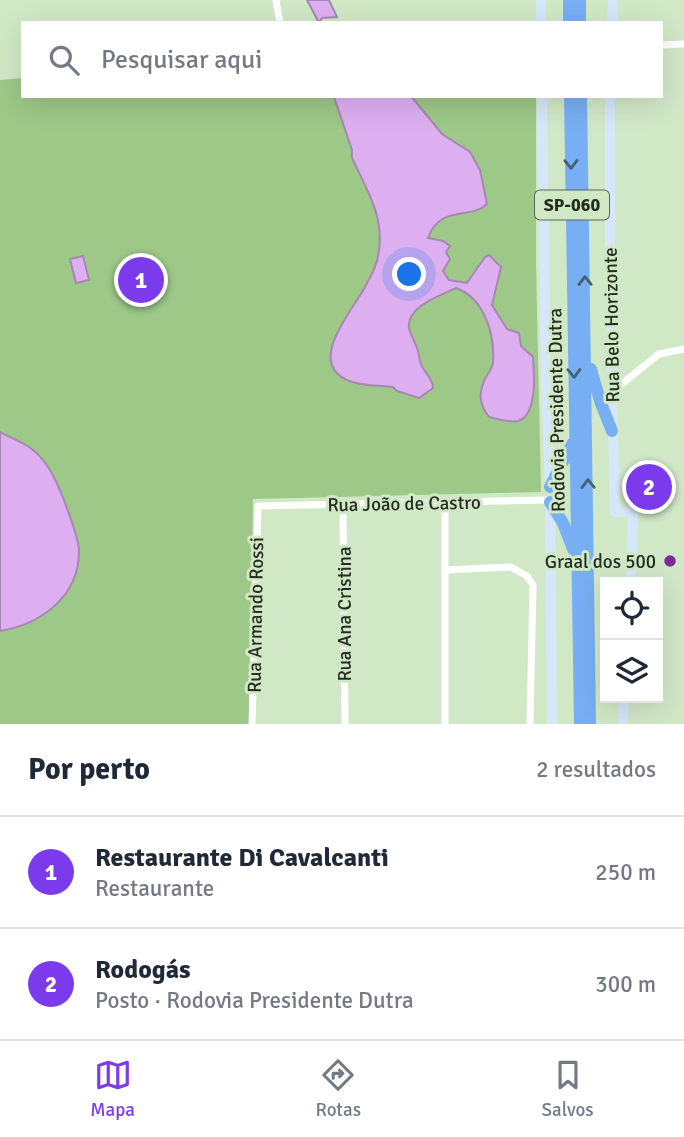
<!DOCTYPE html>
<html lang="pt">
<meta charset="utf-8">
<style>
body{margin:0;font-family:Signika,sans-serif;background:#f2f2f3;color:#1f2937}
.controls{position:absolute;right:21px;bottom:21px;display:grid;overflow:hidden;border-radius:0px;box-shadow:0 7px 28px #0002}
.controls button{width:63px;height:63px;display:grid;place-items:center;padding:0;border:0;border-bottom:2px solid #e0e1e3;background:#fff;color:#1f2937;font:35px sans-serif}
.you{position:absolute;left:410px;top:275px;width:24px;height:24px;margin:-18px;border:5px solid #fff;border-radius:50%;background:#1a73e8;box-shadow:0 0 0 10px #1a73e833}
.badge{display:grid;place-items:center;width:46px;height:46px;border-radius:50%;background:#7c3aed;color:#fff;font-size:23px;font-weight:700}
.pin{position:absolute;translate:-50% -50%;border:4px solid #fff;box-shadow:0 2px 7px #0006}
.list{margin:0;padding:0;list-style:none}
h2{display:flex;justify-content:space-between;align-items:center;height:91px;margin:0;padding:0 28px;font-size:30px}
h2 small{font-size:23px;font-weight:400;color:#747a83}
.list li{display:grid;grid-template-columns:46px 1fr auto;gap:21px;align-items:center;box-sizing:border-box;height:112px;padding:0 28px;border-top:2px solid #e0e1e3}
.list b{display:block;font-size:26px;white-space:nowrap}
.list p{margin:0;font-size:23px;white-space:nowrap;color:#747a83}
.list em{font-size:23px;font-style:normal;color:#747a83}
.icon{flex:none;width:38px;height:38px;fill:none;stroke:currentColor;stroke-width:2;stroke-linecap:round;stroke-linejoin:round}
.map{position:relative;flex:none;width:684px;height:724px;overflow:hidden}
.search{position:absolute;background:#fff;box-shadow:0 7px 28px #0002;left:21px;right:21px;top:21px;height:77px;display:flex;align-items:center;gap:18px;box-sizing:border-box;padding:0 24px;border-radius:0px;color:#747a83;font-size:26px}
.sheet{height:315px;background:#fff}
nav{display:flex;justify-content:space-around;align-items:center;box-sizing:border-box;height:98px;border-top:2px solid #e0e1e3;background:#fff;font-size:19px;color:#747a83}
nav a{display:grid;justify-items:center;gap:4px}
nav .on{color:#7c3aed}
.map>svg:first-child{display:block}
.green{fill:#9dc888}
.water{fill:#ddaff1;stroke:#a688b2;stroke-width:2}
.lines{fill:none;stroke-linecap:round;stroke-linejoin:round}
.street{stroke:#fff;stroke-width:7}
.secondary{stroke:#d6e7fb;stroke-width:10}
.highway{stroke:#78aef3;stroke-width:12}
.oneway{stroke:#466174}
.poi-dot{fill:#7c2a99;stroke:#d1e8c7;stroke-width:2.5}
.labels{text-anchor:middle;stroke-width:6;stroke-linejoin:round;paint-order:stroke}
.shield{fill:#d1e8c7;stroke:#586552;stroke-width:2}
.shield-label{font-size:18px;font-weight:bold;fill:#242d20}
.street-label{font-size:19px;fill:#242d20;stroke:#d1e8c7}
.poi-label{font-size:19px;fill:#242d20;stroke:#d1e8c7;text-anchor:end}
</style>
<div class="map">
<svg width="684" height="724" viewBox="0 0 684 724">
<rect width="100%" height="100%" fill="#d1e8c7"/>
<!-- green -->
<path class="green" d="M 23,78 L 23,96 L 536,96 L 536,264 L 541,492 L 253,499 L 249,724 L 0,724 L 0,80 Z"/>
<!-- water -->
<g class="water">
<path d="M 307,0 L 329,0 L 337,17 L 322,18 L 319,23 Z"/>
<path d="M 411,96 L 442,134 L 470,152 L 480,170 L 487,204 C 471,220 440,204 428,238 L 443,241 L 450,246 L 446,252 L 450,259 L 443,271 L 449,280 L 467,283 L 485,257 L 489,255 L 501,267 L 492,305 L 507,329 L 519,333 L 521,346 L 533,357 C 534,373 538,415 518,421 C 509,423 498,419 489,417 C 479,404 478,392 486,377 C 489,372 493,367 493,362 C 495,334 484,298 456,288 C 442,295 406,306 409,328 C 410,334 415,342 417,348 C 419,353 419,359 421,364 C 424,373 433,378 433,388 L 419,398 L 397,391 L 393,387 C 379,385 357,386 345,379 C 307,359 355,308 366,285 C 372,275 378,261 379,250 C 384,216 366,188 352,158 L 352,150 L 334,97 Z"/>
<path d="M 83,256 L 89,280 L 76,283 L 70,259 Z"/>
<path d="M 0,432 C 9,437 20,441 29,447 C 47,459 56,480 64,500 C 69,515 78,535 79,551 C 79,597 41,624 0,631 Z"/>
</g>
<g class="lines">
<!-- street -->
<g class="street">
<path d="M 276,0 L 280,23"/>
<path d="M 661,45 L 684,44"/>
<path d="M 613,391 L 659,354 L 684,349"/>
<path d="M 343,504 L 345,724"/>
<path d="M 446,570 L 511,567 L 527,576 L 533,585 L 530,724"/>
<path d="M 252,724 L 258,506 L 550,500"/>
<path d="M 445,724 L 445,503"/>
</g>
<!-- secondary -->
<g class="secondary">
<path d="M 541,0 L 541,23"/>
<path d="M 612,23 L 613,0"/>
<path d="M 542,96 L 546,384 L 550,485"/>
<path d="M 610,96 L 610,298 L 615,512 L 633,511 L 631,582"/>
<path d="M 550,504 L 552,724"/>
<path d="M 623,724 L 624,698"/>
</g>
<!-- highway -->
<g class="highway">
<path d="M 569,0 L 569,23"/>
<path d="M 580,0 L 580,23"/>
<path d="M 570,96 L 580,724"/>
<path d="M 581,96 L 590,724"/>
<path d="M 591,369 L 600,401 L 612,431"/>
<path d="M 550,487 L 572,444"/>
<path d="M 550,502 L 563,523 L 573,549"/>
</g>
</g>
<!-- one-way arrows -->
<defs><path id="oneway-chevron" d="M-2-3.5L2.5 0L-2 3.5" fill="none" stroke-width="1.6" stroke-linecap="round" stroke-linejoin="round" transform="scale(1.75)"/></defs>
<g class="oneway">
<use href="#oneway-chevron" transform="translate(571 164) rotate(89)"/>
<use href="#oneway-chevron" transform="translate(585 281) rotate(-91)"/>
<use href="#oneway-chevron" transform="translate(574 373) rotate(89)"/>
<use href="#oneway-chevron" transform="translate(588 484) rotate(-91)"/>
</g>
<!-- markers -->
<circle class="poi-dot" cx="670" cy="561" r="7"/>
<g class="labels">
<!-- shield labels -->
<rect class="shield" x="535" y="190.5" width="74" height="29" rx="5"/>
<g class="shield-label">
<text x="572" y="211">SP-060</text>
</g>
<!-- street labels -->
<g class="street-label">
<text transform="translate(611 325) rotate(-91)" y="7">Rua Belo Horizonte</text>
<text transform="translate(556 410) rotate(-91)" y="7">Rodovia Presidente Dutra</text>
<text transform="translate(404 503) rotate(-1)" y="7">Rua João de Castro</text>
<text transform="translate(344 614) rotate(-90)" y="7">Rua Ana Cristina</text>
<text transform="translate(255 615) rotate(-89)" y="7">Rua Armando Rossi</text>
</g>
<!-- poi labels -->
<g class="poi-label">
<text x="656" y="568">Graal dos 500</text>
</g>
</g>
</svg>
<div class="controls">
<button><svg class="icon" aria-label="locate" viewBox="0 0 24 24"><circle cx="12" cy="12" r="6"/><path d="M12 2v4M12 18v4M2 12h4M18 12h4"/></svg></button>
<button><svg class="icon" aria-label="layers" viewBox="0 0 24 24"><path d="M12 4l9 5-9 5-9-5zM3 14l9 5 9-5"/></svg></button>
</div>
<div class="you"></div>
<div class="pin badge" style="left:141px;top:280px">1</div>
<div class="pin badge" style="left:649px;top:487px">2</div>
<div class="search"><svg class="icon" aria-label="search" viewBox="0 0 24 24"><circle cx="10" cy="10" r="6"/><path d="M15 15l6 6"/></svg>Pesquisar aqui</div>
</div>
<section class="sheet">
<h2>Por perto<small>2 resultados</small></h2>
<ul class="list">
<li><span class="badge">1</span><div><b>Restaurante Di Cavalcanti</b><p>Restaurante</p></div><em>250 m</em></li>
<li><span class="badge">2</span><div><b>Rodogás</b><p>Posto · Rodovia Presidente Dutra</p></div><em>300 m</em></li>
</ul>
</section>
<nav>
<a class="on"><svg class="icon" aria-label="map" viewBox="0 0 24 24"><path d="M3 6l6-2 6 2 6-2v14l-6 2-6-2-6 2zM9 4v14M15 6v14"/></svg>Mapa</a>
<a><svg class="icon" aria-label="directions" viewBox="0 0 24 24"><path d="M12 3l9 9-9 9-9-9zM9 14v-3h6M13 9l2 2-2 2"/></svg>Rotas</a>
<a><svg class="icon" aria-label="saved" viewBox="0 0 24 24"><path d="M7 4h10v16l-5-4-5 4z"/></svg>Salvos</a>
</nav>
